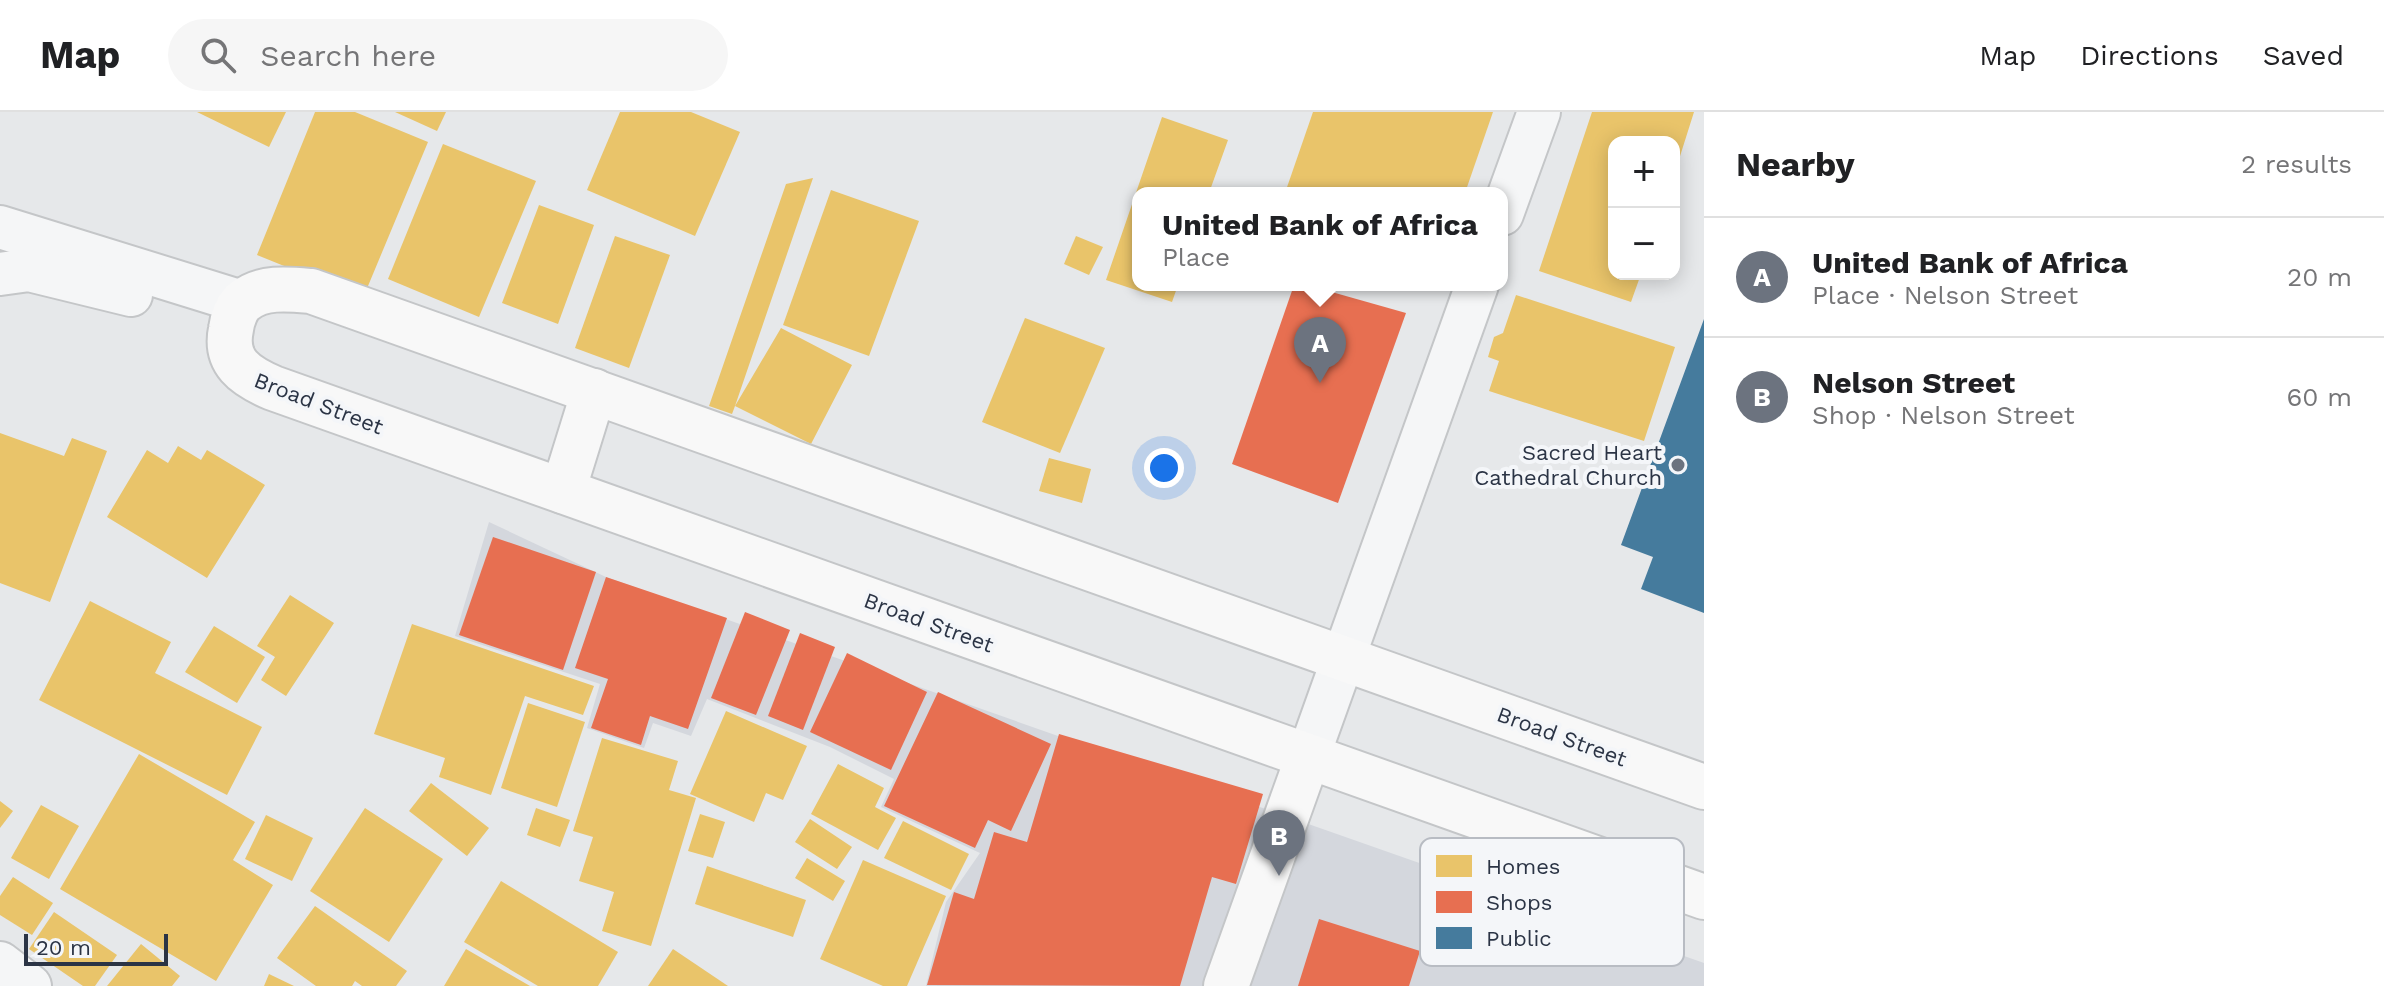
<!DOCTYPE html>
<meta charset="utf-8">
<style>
body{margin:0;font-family:"Work Sans",sans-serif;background:#f6f6f6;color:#202124}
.controls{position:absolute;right:24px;top:24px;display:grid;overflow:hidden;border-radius:16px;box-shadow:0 4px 20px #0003}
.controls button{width:72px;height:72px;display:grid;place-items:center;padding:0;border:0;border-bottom:2px solid #e0e0e0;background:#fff;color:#202124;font:40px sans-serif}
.scale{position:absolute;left:24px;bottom:20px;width:144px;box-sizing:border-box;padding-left:8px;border:4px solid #2b3445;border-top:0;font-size:22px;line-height:28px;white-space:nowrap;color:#2b3445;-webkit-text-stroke:6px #f4f6f9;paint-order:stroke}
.you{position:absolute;left:1164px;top:356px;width:28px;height:28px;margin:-20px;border:6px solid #fff;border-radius:50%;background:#1a73e8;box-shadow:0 0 0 12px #1a73e833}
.badge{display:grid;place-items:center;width:52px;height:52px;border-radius:50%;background:#6c737f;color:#fff;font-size:26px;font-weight:700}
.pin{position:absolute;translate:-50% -66px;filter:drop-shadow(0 2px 4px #0008)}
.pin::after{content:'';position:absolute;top:42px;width:28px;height:24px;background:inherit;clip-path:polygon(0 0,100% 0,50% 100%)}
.popup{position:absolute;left:1132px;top:75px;width:376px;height:104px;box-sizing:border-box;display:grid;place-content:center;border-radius:16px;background:#fff;filter:drop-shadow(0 2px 6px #0005);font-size:26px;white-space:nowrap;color:#757577}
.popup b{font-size:30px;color:#202124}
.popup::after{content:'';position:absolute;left:50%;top:100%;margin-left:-16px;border:16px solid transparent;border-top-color:#fff}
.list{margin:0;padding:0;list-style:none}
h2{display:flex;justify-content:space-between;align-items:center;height:104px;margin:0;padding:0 32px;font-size:34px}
h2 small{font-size:26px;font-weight:400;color:#757577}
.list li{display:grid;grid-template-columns:52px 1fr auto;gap:24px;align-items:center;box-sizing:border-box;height:120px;padding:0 32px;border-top:2px solid #e0e0e0}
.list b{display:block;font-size:30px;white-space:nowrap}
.list p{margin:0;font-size:26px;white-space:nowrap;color:#757577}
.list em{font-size:26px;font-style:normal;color:#757577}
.icon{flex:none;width:44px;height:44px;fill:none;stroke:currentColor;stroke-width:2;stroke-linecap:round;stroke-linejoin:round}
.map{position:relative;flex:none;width:1704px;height:874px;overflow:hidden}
header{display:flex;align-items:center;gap:48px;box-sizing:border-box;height:112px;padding:0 40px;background:#fff;border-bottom:2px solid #e0e0e0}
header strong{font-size:38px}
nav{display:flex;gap:44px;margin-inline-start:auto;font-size:28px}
.search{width:560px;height:72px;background:#f6f6f6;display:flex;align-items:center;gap:20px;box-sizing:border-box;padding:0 28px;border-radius:44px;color:#757577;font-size:30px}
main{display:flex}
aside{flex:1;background:#fff}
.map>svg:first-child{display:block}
.built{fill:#d4d7dd}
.homes{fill:#e9c46a}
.shops{fill:#e76f51}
.public{fill:#457b9d}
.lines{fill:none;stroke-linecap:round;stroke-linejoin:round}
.street-casing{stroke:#c4c6c8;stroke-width:46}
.secondary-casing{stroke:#c4c6c8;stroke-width:48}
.street{stroke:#f5f6f7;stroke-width:42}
.secondary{stroke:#f8f8f8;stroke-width:44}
.poi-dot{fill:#6c737f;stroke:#f4f6f9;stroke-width:3}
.labels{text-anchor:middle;stroke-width:8;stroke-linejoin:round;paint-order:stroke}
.street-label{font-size:22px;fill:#2b3445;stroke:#f4f6f9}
.poi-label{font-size:22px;fill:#2b3445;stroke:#f4f6f9;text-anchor:end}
.key{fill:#f4f6f9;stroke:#b8bcc3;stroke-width:2}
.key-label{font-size:22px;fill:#2b3445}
</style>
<header>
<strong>Map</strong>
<div class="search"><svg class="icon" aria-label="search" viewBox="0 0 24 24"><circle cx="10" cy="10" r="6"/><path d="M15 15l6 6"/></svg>Search here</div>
<nav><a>Map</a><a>Directions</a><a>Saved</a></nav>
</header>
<main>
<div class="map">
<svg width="1704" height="874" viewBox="0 0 1704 874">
<rect width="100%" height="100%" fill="#e6e8ea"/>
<!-- built -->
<path class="built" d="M 489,410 L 606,465 L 1704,851 L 1704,874 L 926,874 L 946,790 L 980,741 L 881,695 L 894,667 L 830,635 L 707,587 L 691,624 L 653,611 L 644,636 L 587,616 L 600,572 L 455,524 Z"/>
<!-- homes -->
<g class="homes">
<path d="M 197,0 L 286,0 L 269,35 Z"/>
<path d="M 315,0 L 355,0 L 428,30 L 363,186 L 257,143 Z"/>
<path d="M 395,0 L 446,0 L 437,19 Z"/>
<path d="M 620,0 L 691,0 L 740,20 L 695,124 L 587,78 Z"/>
<path d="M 1313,0 L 1493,0 L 1465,81 L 1285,81 Z"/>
<path d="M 1592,0 L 1694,0 L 1675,60 L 1674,30 L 1614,30 L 1614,162 L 1641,162 L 1631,190 L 1539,159 Z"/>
<path d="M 1162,5 L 1228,28 L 1209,81 L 1138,81 L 1138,173 L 1178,173 L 1172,190 L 1106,168 Z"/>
<path d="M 443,32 L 536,69 L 479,205 L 388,167 Z"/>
<path d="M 813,66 L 735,294 L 781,216 L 852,253 L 811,332 L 735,294 L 732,302 L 709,294 L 786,72 Z"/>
<path d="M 831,78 L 919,109 L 869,244 L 783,213 Z"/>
<path d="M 539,93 L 594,113 L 558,212 L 502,191 Z"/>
<path d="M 615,124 L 670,143 L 629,256 L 575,236 Z"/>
<path d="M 1076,124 L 1103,135 L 1089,163 L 1064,152 Z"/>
<path d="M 1516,183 L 1675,235 L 1644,329 L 1489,279 L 1499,249 L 1488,245 L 1494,225 L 1503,221 Z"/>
<path d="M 1025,206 L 1105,236 L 1060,341 L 982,310 Z"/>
<path d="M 0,321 L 64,344 L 72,326 L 107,339 L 50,490 L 0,471 Z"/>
<path d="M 178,334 L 201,348 L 207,338 L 265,373 L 207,466 L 107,405 L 147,338 L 168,351 Z"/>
<path d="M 1049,346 L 1091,357 L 1082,391 L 1039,379 Z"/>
<path d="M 290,483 L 334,511 L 286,584 L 261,568 L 275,545 L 257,534 Z"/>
<path d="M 90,489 L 171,530 L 155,561 L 262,615 L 227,683 L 39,588 Z"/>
<path d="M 412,512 L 594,574 L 583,603 L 525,584 L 491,683 L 439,665 L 445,646 L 374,622 Z"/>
<path d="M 214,514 L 265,545 L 237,591 L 185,560 Z"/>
<path d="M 528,591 L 585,610 L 557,695 L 501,676 Z"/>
<path d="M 726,599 L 807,634 L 783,688 L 766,681 L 754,710 L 690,682 Z"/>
<path d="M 602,626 L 678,649 L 669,678 L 696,686 L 651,834 L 602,819 L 614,780 L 579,769 L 593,725 L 573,719 Z"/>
<path d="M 139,642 L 255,710 L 233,748 L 273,773 L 216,869 L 60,777 Z"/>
<path d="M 838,652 L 884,676 L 875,695 L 896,706 L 878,738 L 811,702 Z"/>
<path d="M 431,671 L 489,716 L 467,744 L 409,699 Z"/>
<path d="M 0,689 L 13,699 L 0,716 Z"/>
<path d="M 41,693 L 79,714 L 49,767 L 11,746 Z"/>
<path d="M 365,696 L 443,747 L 389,830 L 310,779 Z"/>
<path d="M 536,696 L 570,708 L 560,735 L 527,723 Z"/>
<path d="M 700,702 L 725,710 L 713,746 L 688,739 Z"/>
<path d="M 266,703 L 313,726 L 292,769 L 245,747 Z"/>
<path d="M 810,707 L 852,735 L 837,757 L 795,730 Z"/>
<path d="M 903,709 L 969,742 L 951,778 L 884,746 Z"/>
<path d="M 807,746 L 845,769 L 833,789 L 795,766 Z"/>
<path d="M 863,748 L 946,784 L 907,874 L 883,874 L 820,847 Z"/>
<path d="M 707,754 L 806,788 L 793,825 L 695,792 Z"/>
<path d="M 13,765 L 53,791 L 32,823 L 0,803 L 0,784 Z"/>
<path d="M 501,769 L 618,840 L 598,874 L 538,874 L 464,830 Z"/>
<path d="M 315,794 L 407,859 L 396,874 L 362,874 L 355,869 L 352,874 L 316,874 L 277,846 Z"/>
<path d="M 54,800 L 117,843 L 95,874 L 83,874 L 29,837 Z"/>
<path d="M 141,832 L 180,864 L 172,874 L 107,874 Z"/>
<path d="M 466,837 L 530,874 L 444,874 Z"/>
<path d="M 673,837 L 728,874 L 648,874 Z"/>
<path d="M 269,862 L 294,874 L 264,874 Z"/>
</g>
<!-- shops -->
<g class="shops">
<path d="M 1294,173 L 1307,173 L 1406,201 L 1338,391 L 1232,352 Z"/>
<path d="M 493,425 L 596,460 L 563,558 L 459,523 Z"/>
<path d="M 606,465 L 727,506 L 688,617 L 650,604 L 641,633 L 591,616 L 608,567 L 575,556 Z"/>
<path d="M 745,500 L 790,518 L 756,603 L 711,586 Z"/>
<path d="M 800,521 L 835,535 L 803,618 L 768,604 Z"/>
<path d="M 847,541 L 927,580 L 891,658 L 810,620 Z"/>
<path d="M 938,580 L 1051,632 L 1011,719 L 988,708 L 975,736 L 884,694 Z"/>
<path d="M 1059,622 L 1263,682 L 1236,772 L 1212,765 L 1180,874 L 927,873 L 954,780 L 974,787 L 994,720 L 1027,730 Z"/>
<path d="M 1319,807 L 1420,839 L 1409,874 L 1298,874 Z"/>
</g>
<!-- public -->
<path class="public" d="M 1704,207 L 1704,501 L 1641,477 L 1653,445 L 1621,433 Z"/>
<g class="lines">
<!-- street casing -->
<g class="street-casing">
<g id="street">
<path d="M 1502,102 L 1539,0"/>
<path d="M 0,115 L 242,190"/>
<path d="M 0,162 L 29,158 L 131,183"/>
<path d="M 1308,645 L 1477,173"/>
<path d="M 0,851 L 30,874"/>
</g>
</g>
<!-- secondary casing -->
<g class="secondary-casing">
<g id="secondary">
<path d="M 563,379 L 594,279"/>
<path d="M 1704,675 L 311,179 C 289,177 262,174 244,189 C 237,194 232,208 231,217 C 224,250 245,264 273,276 L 1704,785"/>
<path d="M 1226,874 L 1308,645"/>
</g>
</g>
<!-- street -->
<use href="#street" class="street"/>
<!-- secondary -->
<use href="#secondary" class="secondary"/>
</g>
<!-- markers -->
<circle class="poi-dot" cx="1678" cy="353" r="8"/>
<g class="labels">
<!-- street labels -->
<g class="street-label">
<text transform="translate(319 291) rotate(21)" y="8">Broad Street</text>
<text transform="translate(929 510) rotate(20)" y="8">Broad Street</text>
<text transform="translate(1562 624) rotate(20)" y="8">Broad Street</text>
</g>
<!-- poi labels -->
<g class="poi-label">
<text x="1662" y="348">Sacred Heart<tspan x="1662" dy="25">Cathedral Church</tspan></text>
</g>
</g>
<!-- legend -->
<rect x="1420" y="726" width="264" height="128" rx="12" class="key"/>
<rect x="1436" y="743" width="36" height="22" fill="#e9c46a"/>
<rect x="1436" y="779" width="36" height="22" fill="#e76f51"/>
<rect x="1436" y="815" width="36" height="22" fill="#457b9d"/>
<g class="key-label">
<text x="1486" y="762">Homes</text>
<text x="1486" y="798">Shops</text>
<text x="1486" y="834">Public</text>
</g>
</svg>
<div class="controls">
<button>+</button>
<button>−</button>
</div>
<div class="scale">20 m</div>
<div class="you"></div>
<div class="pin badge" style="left:1320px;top:271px">A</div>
<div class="popup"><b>United Bank of Africa</b>Place</div>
<div class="pin badge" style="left:1279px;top:764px">B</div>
</div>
<aside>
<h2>Nearby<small>2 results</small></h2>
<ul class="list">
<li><span class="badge">A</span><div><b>United Bank of Africa</b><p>Place · Nelson Street</p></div><em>20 m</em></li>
<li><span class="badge">B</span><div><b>Nelson Street</b><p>Shop · Nelson Street</p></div><em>60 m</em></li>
</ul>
</aside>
</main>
